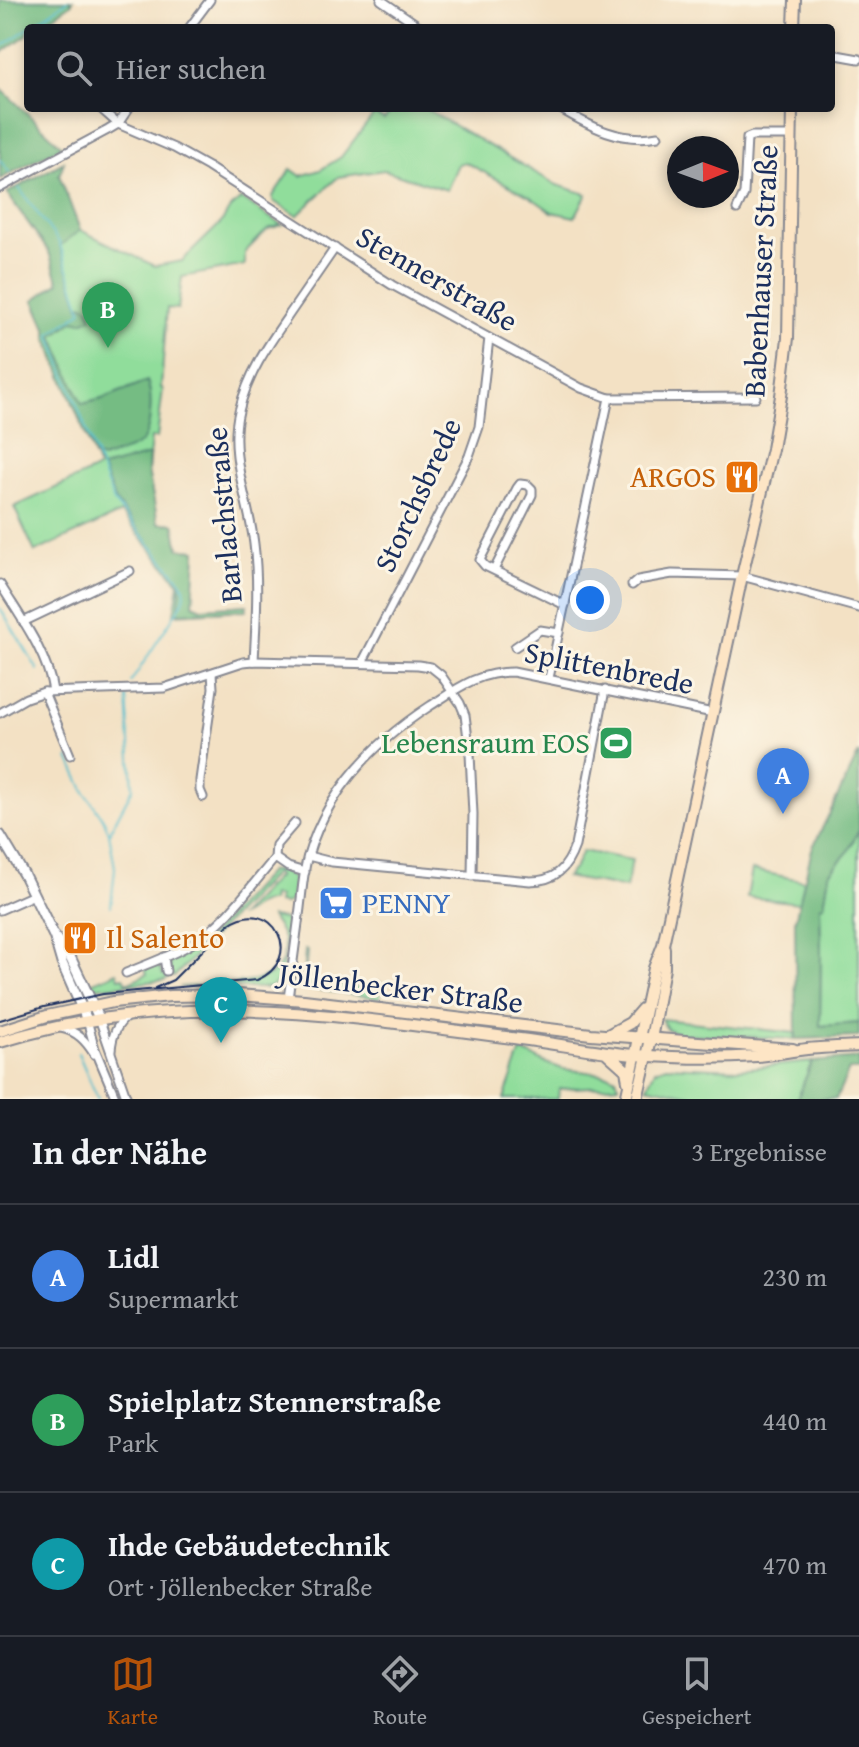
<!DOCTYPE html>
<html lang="de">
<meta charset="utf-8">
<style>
body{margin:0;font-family:"Gentium Book Plus",serif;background:#20242c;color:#f1f3f6}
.compass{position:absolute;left:667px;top:136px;width:72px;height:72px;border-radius:50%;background:#171b24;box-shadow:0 4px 12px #0003;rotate:89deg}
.you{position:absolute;left:590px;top:600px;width:28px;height:28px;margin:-20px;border:6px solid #fff;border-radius:50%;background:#1a73e8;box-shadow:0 0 0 12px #1a73e833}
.badge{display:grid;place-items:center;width:52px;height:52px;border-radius:50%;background:#b45309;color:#fff;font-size:26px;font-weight:700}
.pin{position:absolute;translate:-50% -66px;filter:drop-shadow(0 2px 4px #0008)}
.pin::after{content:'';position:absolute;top:42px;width:28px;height:24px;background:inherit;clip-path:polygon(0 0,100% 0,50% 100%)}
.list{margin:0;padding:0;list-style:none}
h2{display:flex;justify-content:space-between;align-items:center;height:104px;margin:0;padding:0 32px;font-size:34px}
h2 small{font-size:26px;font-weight:400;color:#9ea1a6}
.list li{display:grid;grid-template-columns:52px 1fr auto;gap:24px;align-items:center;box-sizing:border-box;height:144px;padding:0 32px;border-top:2px solid #363941}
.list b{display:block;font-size:30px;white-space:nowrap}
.list p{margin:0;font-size:26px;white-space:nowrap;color:#9ea1a6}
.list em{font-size:26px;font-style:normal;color:#9ea1a6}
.icon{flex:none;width:44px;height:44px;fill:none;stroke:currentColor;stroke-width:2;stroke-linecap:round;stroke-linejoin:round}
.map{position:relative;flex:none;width:859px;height:1099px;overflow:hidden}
.search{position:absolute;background:#171b24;box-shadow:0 4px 12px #0003;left:24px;right:24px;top:24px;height:88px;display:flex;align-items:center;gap:20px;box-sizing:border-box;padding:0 28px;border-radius:8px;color:#9ea1a6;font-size:30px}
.sheet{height:536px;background:#171b24}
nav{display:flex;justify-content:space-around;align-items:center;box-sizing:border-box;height:112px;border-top:2px solid #363941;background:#171b24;font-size:22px;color:#9ea1a6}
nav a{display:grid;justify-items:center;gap:4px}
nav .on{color:#b45309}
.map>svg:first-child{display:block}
.green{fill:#90dd9b;stroke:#56867c;stroke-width:2}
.forest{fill:#74bc83;stroke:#487670;stroke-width:2}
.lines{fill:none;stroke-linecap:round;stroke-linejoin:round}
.stream{stroke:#52bdce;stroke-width:2}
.minor-casing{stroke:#878891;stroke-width:11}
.tertiary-casing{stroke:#878891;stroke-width:13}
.secondary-casing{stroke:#878891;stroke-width:14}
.minor{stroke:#fff;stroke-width:7}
.tertiary{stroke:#fff;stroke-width:9}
.secondary{stroke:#fde5c5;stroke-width:10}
.tram{stroke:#1b2f5e;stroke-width:2}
.labels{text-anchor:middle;stroke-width:6;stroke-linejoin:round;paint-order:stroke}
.street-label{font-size:30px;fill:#1b2f5e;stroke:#fcf5e5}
.food-label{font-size:30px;fill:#c56008;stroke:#fcf5e5;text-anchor:end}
.leisure-label{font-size:30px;fill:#27864d;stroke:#fcf5e5;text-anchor:end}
.shop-label{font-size:30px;fill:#366cbe;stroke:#fcf5e5;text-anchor:start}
</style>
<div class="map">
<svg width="859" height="1099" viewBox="0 0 859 1099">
<rect width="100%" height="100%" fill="#fcf5e5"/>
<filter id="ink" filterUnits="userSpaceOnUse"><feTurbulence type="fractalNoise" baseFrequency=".0125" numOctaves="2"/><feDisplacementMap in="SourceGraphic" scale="16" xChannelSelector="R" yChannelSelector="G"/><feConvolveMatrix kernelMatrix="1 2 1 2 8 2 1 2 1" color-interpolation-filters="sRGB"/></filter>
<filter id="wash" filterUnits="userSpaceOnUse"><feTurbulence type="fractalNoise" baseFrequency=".006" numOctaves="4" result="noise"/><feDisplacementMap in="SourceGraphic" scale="32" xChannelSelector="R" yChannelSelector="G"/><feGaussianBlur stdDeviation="1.8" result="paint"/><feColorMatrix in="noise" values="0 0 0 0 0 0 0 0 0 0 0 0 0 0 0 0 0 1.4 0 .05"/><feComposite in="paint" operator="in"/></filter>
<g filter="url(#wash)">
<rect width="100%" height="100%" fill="#f3e1c4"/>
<!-- green -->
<g class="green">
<path d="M 389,108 L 424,108 L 557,185 L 587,194 L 575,217 L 552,212 L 529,196 L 465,162 L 458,164 L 447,190 L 384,170 L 338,177 L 297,216 L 273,201 L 273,196 L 291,169 L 301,176 L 320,170 L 341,157 L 374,114 L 384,119 L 389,114 Z"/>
<path d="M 64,162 L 59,175 L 80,230 L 155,266 L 182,261 L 222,222 L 228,211 L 241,199 L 282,225 L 268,229 L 245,252 L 245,265 L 182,277 L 178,309 L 167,308 L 161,388 L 163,389 L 157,438 L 151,438 L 148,471 L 158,523 L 174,524 L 179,549 L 196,550 L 193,604 L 202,608 L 247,605 L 246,610 L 174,614 L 179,583 L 121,513 L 35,552 L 14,507 L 99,468 L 47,338 L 47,330 L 34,300 L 59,282 L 49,252 L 7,193 Z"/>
<path d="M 859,830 L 859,1023 L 820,1026 L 821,950 L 820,905 L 824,905 L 829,873 L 847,853 Z"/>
<path d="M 582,851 L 632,860 L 626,888 L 566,877 L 575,867 Z"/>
<path d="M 279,870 L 292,877 L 293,882 L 291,900 L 286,904 L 277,903 L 278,897 L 272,896 L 271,902 C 254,901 253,912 240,916 L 278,876 L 275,873 L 174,977 L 171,975 L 165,980 L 94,988 L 91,983 L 117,972 L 119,978 L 124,977 L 127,983 L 147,974 L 145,968 C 153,965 161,964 163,975 L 170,974 L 169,960 L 201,945 L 270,871 Z"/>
<path d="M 752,870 L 805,881 L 799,903 L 747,897 Z"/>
<path d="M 271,917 L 284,919 L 288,923 L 282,973 C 278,984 273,988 261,988 L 179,987 C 194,986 208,985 223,984 C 252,982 291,980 283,939 C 281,930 274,924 271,917 Z"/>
<path d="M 305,950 L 307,951 L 305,976 L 311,977 L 311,982 L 378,990 L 379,982 L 381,983 L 380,998 L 310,989 L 303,980 Z"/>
<path d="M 661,1019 L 795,1033 L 796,1039 L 679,1034 L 667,1029 Z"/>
<path d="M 521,1051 L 546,1063 L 563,1069 L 610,1075 L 616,1078 L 619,1085 L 559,1089 L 558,1099 L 504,1099 Z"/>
<path d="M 812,1062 L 797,1099 L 708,1099 L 647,1086 L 655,1070 L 666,1066 L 738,1069 Z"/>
</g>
<!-- forest -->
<g class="forest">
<path d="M 0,0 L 73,0 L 71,4 L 37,28 L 28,28 L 28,34 L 0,54 Z"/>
<path d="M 0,88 L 62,146 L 0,179 Z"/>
<path d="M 64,162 L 59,175 L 80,230 L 60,246 L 80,307 L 82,304 L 89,308 L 92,318 L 82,322 L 74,320 L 53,336 L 82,404 L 102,399 L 147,381 C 153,395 152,434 139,444 C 129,451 114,454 102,459 L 94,456 L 47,338 L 47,330 L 34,300 L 59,283 L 49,252 L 7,193 Z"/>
<path d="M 149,455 L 148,471 L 158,523 L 174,524 L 179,549 L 196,550 L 193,604 L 202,608 L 247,605 L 246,610 L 178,613 L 181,582 L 115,501 L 102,468 Z"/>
<path d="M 859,753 L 859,830 L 847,853 L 829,873 L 824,905 L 820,906 L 821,950 L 820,1026 L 859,1023 L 859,1037 L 796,1039 L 795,920 L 812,849 Z"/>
<path d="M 859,1058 L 859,1070 L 849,1070 L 836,1099 L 797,1099 L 812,1062 Z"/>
</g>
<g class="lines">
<!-- stream -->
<g class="stream">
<path d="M 29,28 L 68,0"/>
<path d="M 0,48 L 27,29"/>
<path d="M 0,160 L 9,172"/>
<path d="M 19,188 L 59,242 L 82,311 L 50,334 L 114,502 L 181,581 C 186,591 186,595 181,605 L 131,682"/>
<path d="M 0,608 L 38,670"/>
<path d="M 69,758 L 85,792 L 104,820 L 109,833 L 115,868 L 111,906"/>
<path d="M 109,833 L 133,788 L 127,697"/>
<path d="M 78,1053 L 98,1099"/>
</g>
</g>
</g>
<g filter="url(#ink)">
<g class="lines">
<!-- minor casing -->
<g class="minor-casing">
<g id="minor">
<path d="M 381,0 L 422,28"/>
<path d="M 189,28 L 210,0"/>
<path d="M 831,54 L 859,59"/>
<path d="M 100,108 L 118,124 L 174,148 L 208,167 L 392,285 L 581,388 L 609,398 L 756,397"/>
<path d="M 559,108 C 591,127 621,143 658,136"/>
<path d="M 0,188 L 108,130 L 118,124 L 129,108"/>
<path d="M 737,209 L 744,194 L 747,138 L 752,136 L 786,136 L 792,134"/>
<path d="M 494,570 L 532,495 L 532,489 L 528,485 L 520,484 L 517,488 L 480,560 L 485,566 L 565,605"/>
<path d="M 0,584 C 20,617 47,652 53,691"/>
<path d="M 632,585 L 638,580 L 672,574 L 742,576 L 859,608"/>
<path d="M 23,622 L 130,571"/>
<path d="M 515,647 L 540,630 L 559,633"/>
<path d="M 254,661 C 256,622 259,583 254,544 C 249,500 228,455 239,411 C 248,372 271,341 293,309 C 307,289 321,268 335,248"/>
<path d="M 362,663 L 469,456 L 479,427 L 489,338"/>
<path d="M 549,678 L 609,398"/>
<path d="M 44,692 L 70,755"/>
<path d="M 0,713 L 26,698 L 44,692 L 164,688 L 243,662 L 254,661 L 418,665 L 431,667 L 441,675 L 460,703 L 465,715 L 470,754 L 473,814 L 472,876"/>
<path d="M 203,797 L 200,790 L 200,780 L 213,688 L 212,673"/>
<path d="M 308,856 L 332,862 L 530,881 C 555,881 567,869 575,846 L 605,690"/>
<path d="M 275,858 L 276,845 L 295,823"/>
<path d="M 0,910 L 34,895"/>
<path d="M 164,957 L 166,971"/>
<path d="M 126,973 C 149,963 175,955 196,941 C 226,922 252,885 275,858 L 288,867 L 305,872"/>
<path d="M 288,999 C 292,968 296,938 300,908 C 302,892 303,875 307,859 C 326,792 373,743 430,706 C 458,688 478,672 513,672 L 713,713"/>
<path d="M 99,1018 L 127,1099"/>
<path d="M 87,1020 L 95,1049 L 116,1099"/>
<path d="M 61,1028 C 77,1031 86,1041 94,1054"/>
<path d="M 111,1050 C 112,1037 116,1024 128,1016"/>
</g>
</g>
<!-- tertiary casing -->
<g class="tertiary-casing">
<g id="tertiary">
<path d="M 0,835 L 24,875 L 54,936 L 71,959 L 99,1018"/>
<path d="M 55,939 L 62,963 L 87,1020"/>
</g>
</g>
<!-- secondary casing -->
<g class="secondary-casing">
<g id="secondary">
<path d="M 794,28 L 795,0"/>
<path d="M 0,1031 L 47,1016 L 113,1002 L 170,996 L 237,995 L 304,1000 L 591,1034 L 793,1049"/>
<path d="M 608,1035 L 630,1023 L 642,1009"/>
<path d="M 0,1042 C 178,986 348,1017 528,1040 C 564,1045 599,1052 636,1055 C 676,1058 717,1059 757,1056 C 771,1055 784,1052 799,1050 C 818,1047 839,1047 859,1046"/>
<path d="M 608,1054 L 626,1070 L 628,1081"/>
<path d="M 626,1099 L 654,968 L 663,945 L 742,576 L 772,449 L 781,396 L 788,338 L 792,108"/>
<path d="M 637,1099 L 651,1039 L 664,968 L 664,948"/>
</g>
</g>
<!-- minor -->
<use href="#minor" class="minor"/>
<!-- tertiary -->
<use href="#tertiary" class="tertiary"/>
<!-- secondary -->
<use href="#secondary" class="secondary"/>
<!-- tram -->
<path class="tram" d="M 0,1020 L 44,1007 L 103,994 L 257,980 C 307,959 272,894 229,924 L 173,980 L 155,988"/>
</g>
</g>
<!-- icons -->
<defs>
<g id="restaurant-square" transform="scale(1.8)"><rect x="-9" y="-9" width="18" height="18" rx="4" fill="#e8710a" stroke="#fcf5e5"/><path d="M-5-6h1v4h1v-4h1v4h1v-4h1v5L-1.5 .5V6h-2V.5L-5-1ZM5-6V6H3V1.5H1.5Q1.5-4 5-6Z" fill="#fff"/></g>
<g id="stadium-square" transform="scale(1.8)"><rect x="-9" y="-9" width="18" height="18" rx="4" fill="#2e9e5b" stroke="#fcf5e5"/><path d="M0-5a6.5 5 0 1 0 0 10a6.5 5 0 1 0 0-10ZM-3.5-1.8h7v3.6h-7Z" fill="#fff"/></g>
<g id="supermarket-square" transform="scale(1.8)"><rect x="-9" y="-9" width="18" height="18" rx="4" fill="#3f7fe0" stroke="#fcf5e5"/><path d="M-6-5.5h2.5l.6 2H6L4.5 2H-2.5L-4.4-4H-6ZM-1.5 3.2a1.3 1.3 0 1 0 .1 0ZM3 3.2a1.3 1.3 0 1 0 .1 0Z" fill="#fff"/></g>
</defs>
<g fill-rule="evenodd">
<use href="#restaurant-square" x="742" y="477"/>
<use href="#stadium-square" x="616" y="743"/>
<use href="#supermarket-square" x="336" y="903"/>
<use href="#restaurant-square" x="80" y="938"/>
</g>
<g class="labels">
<!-- street labels -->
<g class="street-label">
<text transform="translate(761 271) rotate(-87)" y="10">Babenhauser Straße</text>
<text transform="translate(437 279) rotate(30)" y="10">Stennerstraße</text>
<text transform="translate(418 495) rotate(-65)" y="10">Storchsbrede</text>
<text transform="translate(224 515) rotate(-95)" y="10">Barlachstraße</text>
<text transform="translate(609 668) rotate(11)" y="10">Splittenbrede</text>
<text transform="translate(401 988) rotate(7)" y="10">Jöllenbecker Straße</text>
</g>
<!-- food labels -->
<g class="food-label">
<text x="716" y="487">ARGOS</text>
<text x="106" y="948" text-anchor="start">Il Salento</text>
</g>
<!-- leisure labels -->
<g class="leisure-label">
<text x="590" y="753">Lebensraum EOS</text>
</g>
<!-- shop labels -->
<g class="shop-label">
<text x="362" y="913">PENNY</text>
</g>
</g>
</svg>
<svg class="compass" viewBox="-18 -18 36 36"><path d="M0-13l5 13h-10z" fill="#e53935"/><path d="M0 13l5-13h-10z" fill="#9ea1a6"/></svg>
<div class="you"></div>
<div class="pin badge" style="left:783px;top:814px;background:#3f7fe0">A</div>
<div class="pin badge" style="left:108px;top:348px;background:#2e9e5b">B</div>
<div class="pin badge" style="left:221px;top:1043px;background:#0f9aa8">C</div>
<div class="search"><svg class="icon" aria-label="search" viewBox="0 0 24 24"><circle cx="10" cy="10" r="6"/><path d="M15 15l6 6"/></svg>Hier suchen</div>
</div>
<section class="sheet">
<h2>In der Nähe<small>3 Ergebnisse</small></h2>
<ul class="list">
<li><span class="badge" style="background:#3f7fe0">A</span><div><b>Lidl</b><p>Supermarkt</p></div><em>230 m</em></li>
<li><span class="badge" style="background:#2e9e5b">B</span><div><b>Spielplatz Stennerstraße</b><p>Park</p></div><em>440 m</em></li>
<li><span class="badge" style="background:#0f9aa8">C</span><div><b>Ihde Gebäudetechnik</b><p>Ort · Jöllenbecker Straße</p></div><em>470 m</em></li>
</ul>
</section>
<nav>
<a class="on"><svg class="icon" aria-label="map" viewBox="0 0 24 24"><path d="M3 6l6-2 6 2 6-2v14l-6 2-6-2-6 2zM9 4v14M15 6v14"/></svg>Karte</a>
<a><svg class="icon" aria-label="directions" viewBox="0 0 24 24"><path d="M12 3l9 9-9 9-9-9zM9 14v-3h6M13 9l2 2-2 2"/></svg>Route</a>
<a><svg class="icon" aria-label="saved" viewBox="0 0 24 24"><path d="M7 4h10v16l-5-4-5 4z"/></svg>Gespeichert</a>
</nav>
